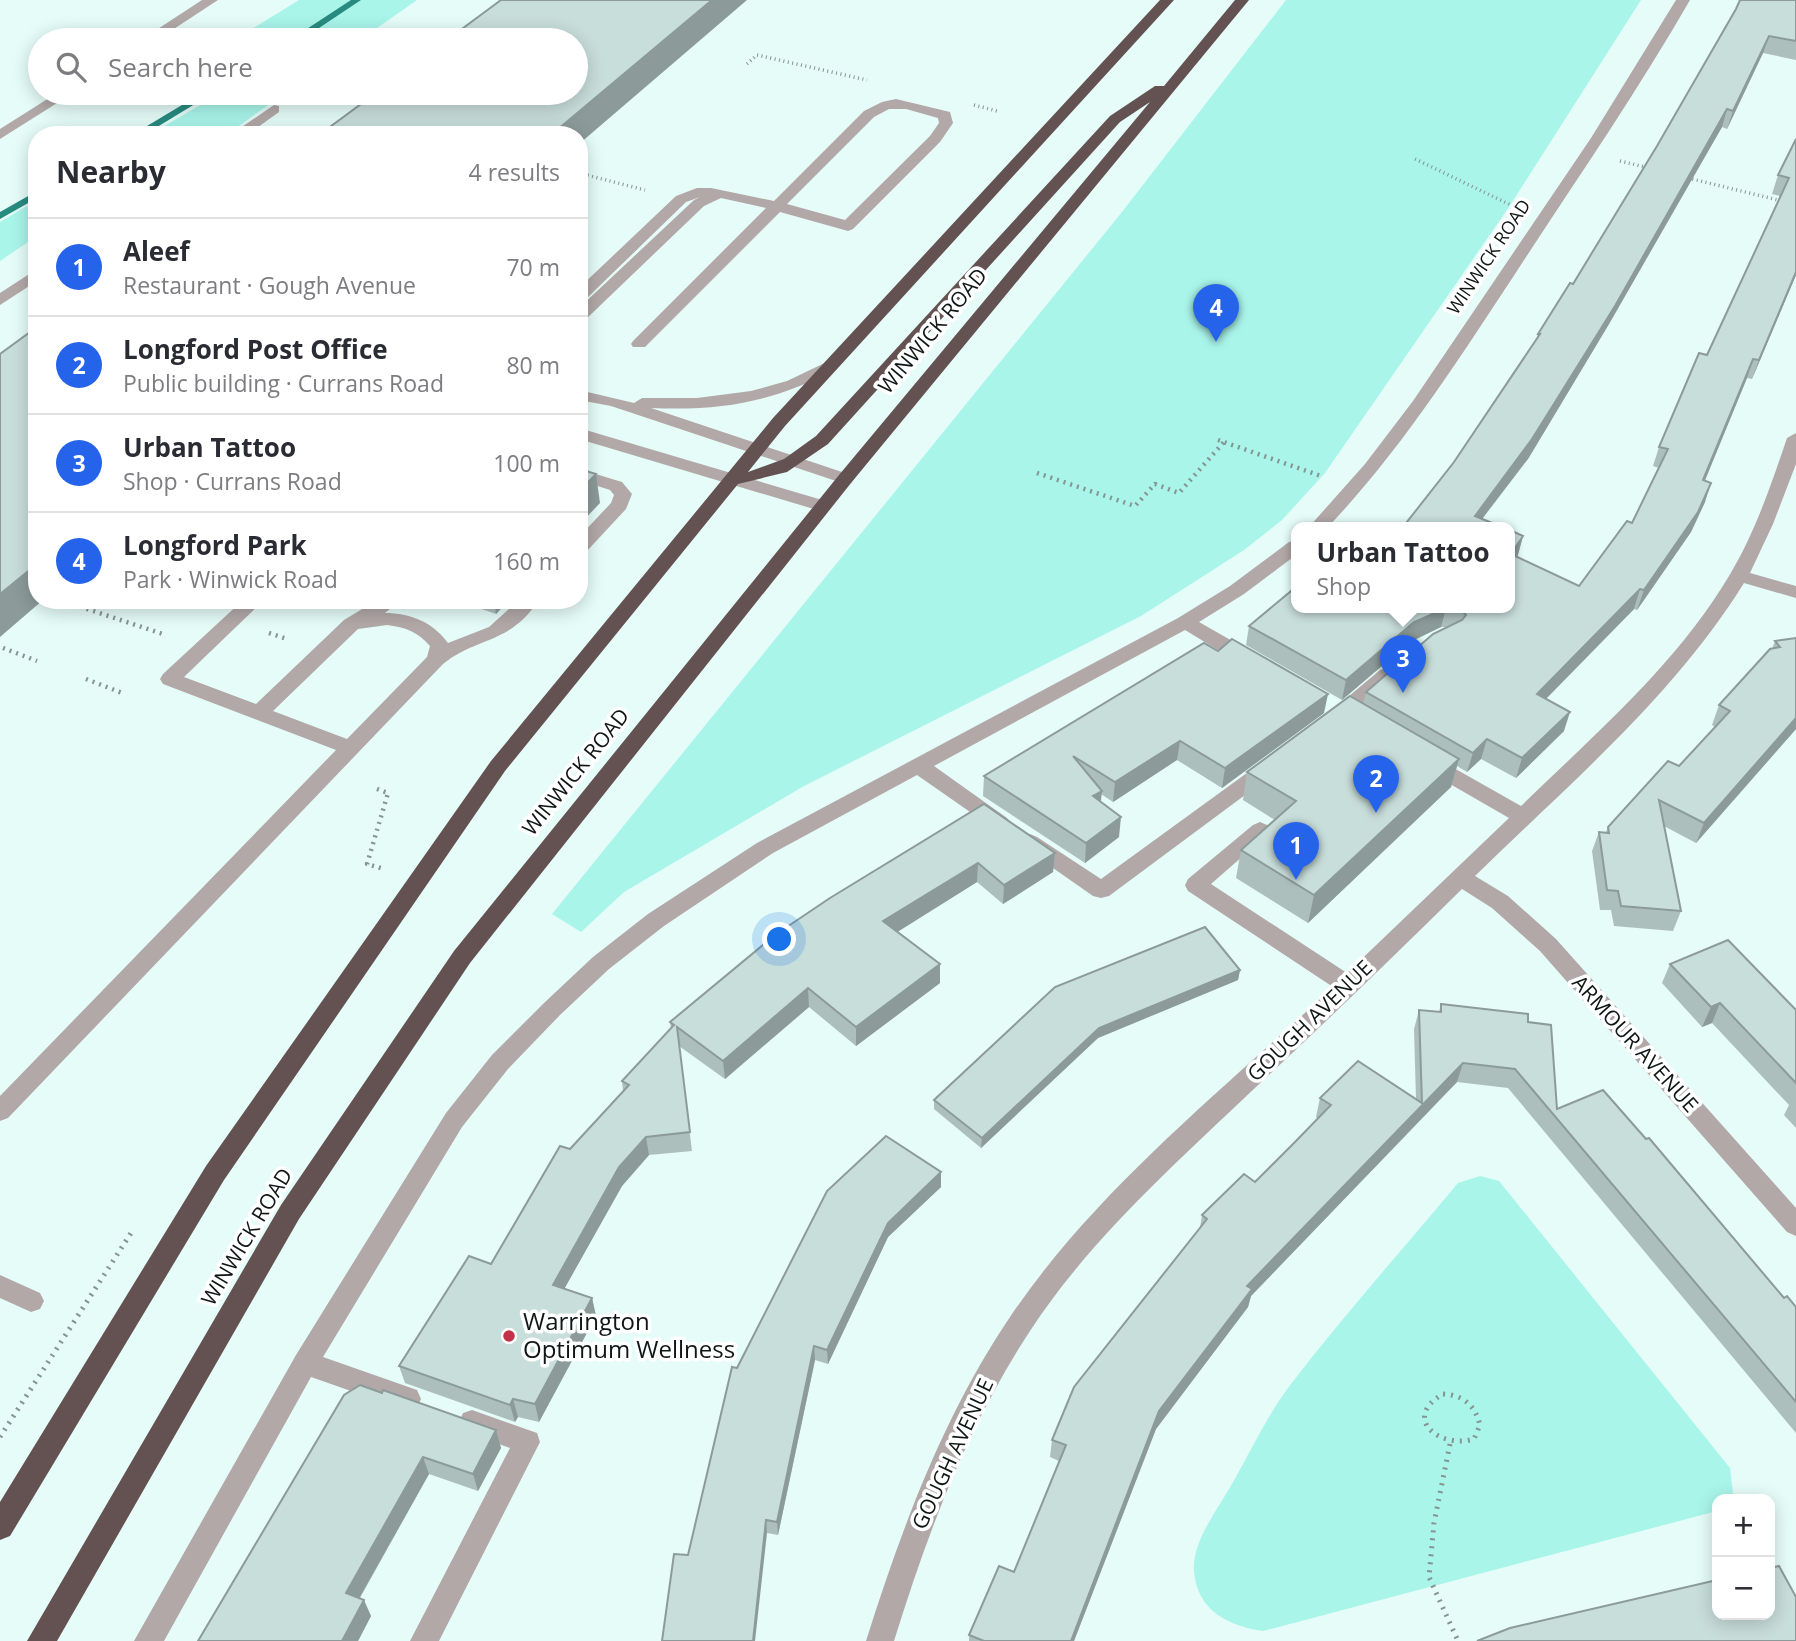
<!DOCTYPE html>
<meta charset="utf-8">
<style>
body{margin:0;font-family:"Open Sans",sans-serif;background:#f7f7f7;color:#2b2b33}
.controls{position:absolute;right:21px;bottom:21px;display:grid;overflow:hidden;border-radius:14px;box-shadow:0 4px 18px #0003}
.controls button{width:63px;height:63px;display:grid;place-items:center;padding:0;border:0;border-bottom:2px solid #e1e1e2;background:#fff;color:#2b2b33;font:35px sans-serif}
.you{position:absolute;left:780px;top:940px;width:24px;height:24px;margin:-18px;border:5px solid #fff;border-radius:50%;background:#1a73e8;box-shadow:0 0 0 10px #1a73e833}
.badge{display:grid;place-items:center;width:46px;height:46px;border-radius:50%;background:#2563eb;color:#fff;font-size:23px;font-weight:700}
.pin{position:absolute;translate:-50% -58px;filter:drop-shadow(0 2px 4px #0008)}
.pin::after{content:'';position:absolute;top:37px;width:24px;height:21px;background:inherit;clip-path:polygon(0 0,100% 0,50% 100%)}
.popup{position:absolute;left:1291px;top:522px;width:224px;height:91px;box-sizing:border-box;display:grid;place-content:center;border-radius:14px;background:#fff;filter:drop-shadow(0 2px 5px #0005);font-size:23px;white-space:nowrap;color:#7c7c81}
.popup b{font-size:26px;color:#2b2b33}
.popup::after{content:'';position:absolute;left:50%;top:100%;margin-left:-14px;border:14px solid transparent;border-top-color:#fff}
.list{margin:0;padding:0;list-style:none}
h2{display:flex;justify-content:space-between;align-items:center;height:91px;margin:0;padding:0 28px;font-size:30px}
h2 small{font-size:23px;font-weight:400;color:#7c7c81}
.list li{display:grid;grid-template-columns:46px 1fr auto;gap:21px;align-items:center;box-sizing:border-box;height:98px;padding:0 28px;border-top:2px solid #e1e1e2}
.list b{display:block;font-size:26px;white-space:nowrap}
.list p{margin:0;font-size:23px;white-space:nowrap;color:#7c7c81}
.list em{font-size:23px;font-style:normal;color:#7c7c81}
.icon{flex:none;width:38px;height:38px;fill:none;stroke:currentColor;stroke-width:2;stroke-linecap:round;stroke-linejoin:round}
.map{position:relative;flex:none;width:1796px;height:1641px;overflow:hidden}
.search{position:absolute;background:#fff;box-shadow:0 4px 18px #0003;left:28px;top:28px;width:560px;height:77px;display:flex;align-items:center;gap:18px;box-sizing:border-box;padding:0 24px;border-radius:38px;color:#7c7c81;font-size:26px}
.panel{position:absolute;background:#fff;box-shadow:0 4px 18px #0003;left:28px;top:126px;width:560px;height:483px;border-radius:28px}
.map>svg:first-child{display:block}
.green{fill:#a9f5ea}
.lines{fill:none;stroke-linecap:round;stroke-linejoin:round}
.stream{fill:#288b80;fill-rule:evenodd}
.path-far2{stroke:#859593;stroke-width:3.5;stroke-dasharray:1 3.5;stroke-linecap:butt}
.path-far1{stroke:#859593;stroke-width:4.5;stroke-dasharray:2 5;stroke-linecap:butt}
.path{stroke:#859593;stroke-width:5;stroke-dasharray:2 6;stroke-linecap:butt}
.minor{fill:#b2a8a8;fill-rule:evenodd}
.highway{fill:#645252;fill-rule:evenodd}
.wall{fill:#acbfbc}
.shaded-wall{fill:#8c9b99}
.building{fill:#c8dedb;stroke:#8c9b99;stroke-width:2}
.poi-dot{fill:#c23147;stroke:#fff;stroke-width:2.5}
.labels{text-anchor:middle;stroke-width:7;stroke-linejoin:round;paint-order:stroke}
.far-street-label{font-size:18px;fill:#0f1716;stroke:#fff}
.street-label{font-size:21px;fill:#0f1716;stroke:#fff}
.near-poi-label{font-size:24px;fill:#0f1716;stroke:#fff;text-anchor:start}
</style>
<div class="map">
<svg width="1796" height="1641" viewBox="0 0 1796 1641">
<rect width="100%" height="100%" fill="#e5fcf8"/>
<!-- green -->
<g class="green">
<path d="M 299,0 L 417,0 L 360,40 L 234,40 Z"/>
<path d="M 1286,0 L 1641,0 L 1509,207 L 1325,473 L 1282,520 L 1244,550 L 1141,616 L 804,786 L 624,892 L 581,932 L 552,914 L 1122,212 Z"/>
<path d="M 221,93 L 285,93 L 226,135 L 149,135 Z"/>
<path d="M 37,200 L 37,236 L 0,261 L 0,222 Z"/>
<path d="M 1480,1176 L 1499,1181 L 1730,1468 L 1733,1494 L 1728,1499 L 1717,1499 L 1717,1511 L 1263,1631 C 1229,1626 1197,1611 1194,1571 C 1192,1543 1215,1513 1229,1489 C 1249,1455 1267,1415 1291,1384 C 1344,1315 1403,1249 1458,1183 Z"/>
</g>
<g class="lines">
<!-- stream -->
<g class="stream">
<path d="M 351,0 L 361,0 L 301,40 L 290,40 Z"/>
<path d="M 202,93 L 213,93 L 144,135 L 132,135 Z"/>
<path d="M 37,191 L 37,198 L 0,219 L 0,212 Z"/>
</g>
<!-- path-far2 -->
<g class="path-far2">
<path d="M 747,64 L 757,55 L 867,80"/>
<path d="M 974,105 L 997,111"/>
<path d="M 1415,159 L 1515,207"/>
<path d="M 1620,161 L 1649,168"/>
<path d="M 579,173 L 645,190"/>
<path d="M 1688,178 L 1782,201"/>
</g>
<!-- path-far1 -->
<g class="path-far1">
<path d="M 1218,440 L 1321,476"/>
<path d="M 1037,473 L 1135,506 L 1155,484 L 1179,493 L 1224,442"/>
<path d="M 60,600 L 166,635"/>
<path d="M 269,633 L 287,639"/>
<path d="M 3,648 L 37,661"/>
<path d="M 86,679 L 125,694"/>
<path d="M 377,789 L 388,793 L 367,864 L 384,869"/>
</g>
<!-- path -->
<g class="path">
<path d="M 1443,1394 C 1463,1395 1475,1405 1480,1425 L 1474,1439 C 1439,1449 1401,1418 1443,1394 Z"/>
<path d="M 0,1437 L 131,1233"/>
<path d="M 1450,1444 L 1434,1523 L 1429,1577 L 1458,1641"/>
</g>
<!-- minor -->
<g class="minor">
<path d="M 202,0 L 218,0 L 157,40 L 141,40 Z"/>
<path d="M 1676,0 L 1690,0 C 1636,94 1574,183 1515,274 C 1457,362 1401,450 1328,527 L 1309,527 L 1365,464 L 1413,401 L 1591,138 Z"/>
<path d="M 57,93 L 73,93 L 0,139 L 0,129 Z"/>
<path d="M 896,99 L 950,112 L 953,123 L 940,142 L 853,229 L 848,231 L 780,212 L 645,347 L 633,347 L 631,344 L 633,341 L 766,208 L 721,198 L 704,206 L 585,320 L 579,322 L 579,308 L 694,200 L 700,197 L 686,202 L 585,300 L 579,302 L 579,288 L 676,196 L 697,188 L 711,188 L 774,201 L 864,111 L 882,102 ZM 889,109 L 906,109 L 938,118 L 939,123 L 930,136 L 845,220 L 787,204 L 874,117 Z"/>
<path d="M 274,105 L 279,106 L 279,112 L 247,135 L 230,135 Z"/>
<path d="M 37,269 L 37,281 L 0,305 L 0,293 Z"/>
<path d="M 831,360 L 837,361 L 839,365 L 837,369 C 772,402 724,411 651,408 L 851,475 L 854,479 L 851,483 L 845,484 L 611,406 L 579,400 L 579,390 L 634,403 L 642,398 L 697,398 L 751,391 L 787,381 Z"/>
<path d="M 579,428 L 829,502 L 832,506 L 829,510 L 817,510 L 579,439 Z"/>
<path d="M 1796,433 L 1796,464 L 1773,524 L 1750,573 L 1796,586 L 1796,598 L 1744,583 C 1674,696 1569,784 1475,876 L 1508,896 L 1556,939 L 1796,1208 L 1796,1236 L 1787,1232 L 1540,951 L 1492,908 L 1462,889 C 1394,956 1326,1022 1256,1087 C 1176,1163 1090,1239 1030,1331 C 967,1427 928,1532 894,1641 L 866,1641 C 902,1527 944,1414 1012,1314 C 1098,1188 1223,1090 1333,987 L 1188,891 L 1185,885 L 1188,879 L 1253,825 L 1260,822 L 1267,825 L 1271,830 L 1267,835 L 1211,884 L 1347,973 L 1509,818 L 1424,769 L 1421,764 L 1424,759 L 1431,757 L 1438,759 L 1521,806 C 1595,734 1676,665 1729,576 C 1755,533 1771,485 1787,438 Z"/>
<path d="M 579,469 L 622,482 L 632,494 L 626,509 L 586,552 L 579,554 L 579,537 L 611,503 L 614,495 L 610,490 L 579,480 Z"/>
<path d="M 1296,540 L 1296,555 L 1244,594 L 1199,622 L 1255,654 L 1258,659 L 1255,664 L 1241,664 L 1185,630 L 934,766 L 1007,818 L 1011,823 L 1007,828 L 1000,831 L 993,828 L 917,775 L 773,853 L 664,926 L 609,969 L 560,1015 L 508,1069 L 462,1127 L 323,1357 L 417,1390 L 421,1399 L 417,1408 L 408,1411 L 311,1377 L 164,1641 L 134,1641 L 296,1355 L 446,1113 L 492,1055 L 544,1003 L 593,957 L 648,914 L 757,843 L 1178,618 L 1230,586 L 1289,542 Z"/>
<path d="M 243,600 L 264,600 L 184,677 L 256,704 L 344,620 L 377,600 L 401,600 L 385,613 C 410,613 433,622 448,643 L 489,627 L 519,600 L 539,600 C 509,645 478,636 443,664 L 8,1118 L 0,1121 L 0,1096 L 336,750 L 163,684 L 160,679 L 163,674 ZM 387,625 C 405,627 418,632 430,646 L 427,657 L 347,739 L 273,711 L 358,629 Z"/>
<path d="M 1387,668 L 1394,670 L 1397,675 L 1394,680 L 1344,722 L 1330,722 L 1327,717 L 1330,712 L 1380,670 Z"/>
<path d="M 1269,760 L 1276,762 L 1279,767 L 1276,772 L 1109,896 L 1101,898 L 1093,896 L 1023,847 L 1019,842 L 1023,837 L 1030,834 L 1037,837 L 1101,879 L 1262,762 Z"/>
<path d="M 0,1275 L 40,1293 L 44,1301 L 40,1309 L 31,1312 L 0,1298 Z"/>
<path d="M 472,1410 L 537,1433 L 540,1442 L 439,1641 L 410,1641 L 510,1448 L 463,1431 L 459,1422 L 463,1413 Z"/>
</g>
<!-- highway -->
<path class="highway" d="M 1160,0 L 1174,0 L 785,426 L 748,472 L 784,459 L 816,436 L 1110,116 L 1155,86 L 1164,86 L 1235,0 L 1249,0 L 851,483 L 470,963 L 299,1219 L 57,1641 L 27,1641 L 281,1205 L 454,951 L 839,475 L 1150,102 L 1120,122 L 828,444 L 787,472 L 738,484 L 505,771 L 224,1180 L 10,1536 L 0,1540 L 0,1502 L 206,1166 L 491,761 L 773,418 Z"/>
</g>
<!-- wall -->
<g class="wall">
<path d="M 1796,0 L 1796,60 L 1763,53 L 1727,129 L 1722,127 L 1609,324 L 1528,459 L 1403,527 L 1454,462 L 1536,341 L 1538,334 L 1573,284 Z"/>
<path d="M 1796,139 L 1796,275 L 1752,379 L 1747,378 L 1704,481 L 1705,502 L 1691,532 L 1637,610 L 1634,609 L 1546,699 L 1564,731 L 1516,778 L 1481,759 L 1467,772 L 1457,766 L 1451,787 L 1308,923 L 1236,878 L 1241,850 L 1275,820 L 1243,800 L 1247,772 L 1363,704 L 1366,692 L 1447,627 L 1441,627 L 1410,642 L 1342,700 L 1246,645 L 1249,626 L 1510,530 L 1523,536 L 1517,557 L 1579,586 L 1632,523 L 1659,468 L 1653,466 L 1659,447 L 1707,355 L 1780,196 L 1772,194 L 1778,175 Z"/>
<path d="M 456,600 L 509,600 L 496,614 Z"/>
<path d="M 1796,638 L 1796,729 L 1696,843 L 1664,826 L 1681,911 L 1673,931 L 1614,926 L 1611,910 L 1600,910 L 1592,851 L 1599,832 L 1606,832 L 1608,827 L 1679,766 L 1715,727 L 1712,725 L 1719,705 L 1772,649 L 1775,641 Z"/>
<path d="M 1204,643 L 1324,713 L 1222,788 L 1177,760 L 1113,802 L 1101,794 L 1101,802 L 1119,837 L 1085,863 L 983,796 L 984,776 Z"/>
<path d="M 984,804 L 1055,853 L 1053,872 L 1003,904 L 977,882 L 897,932 L 940,983 L 856,1046 L 809,1007 L 725,1079 L 679,1046 L 692,1151 L 649,1155 L 622,1186 L 564,1288 L 592,1298 L 596,1316 L 539,1422 L 518,1417 L 515,1422 L 405,1383 L 399,1366 L 491,1264 L 570,1149 L 623,1091 L 622,1081 L 671,1029 L 670,1022 Z"/>
<path d="M 1670,964 L 1796,1010 L 1796,1128 L 1784,1115 L 1789,1105 L 1712,1023 L 1702,1027 L 1662,983 Z"/>
<path d="M 1240,970 L 1238,980 L 1098,1038 L 981,1148 L 934,1109 L 934,1100 Z"/>
<path d="M 1441,1004 L 1528,1022 L 1557,1109 L 1796,1307 L 1796,1433 L 1508,1088 L 1457,1082 L 1251,1296 L 1248,1307 L 1156,1429 L 1074,1641 L 969,1641 L 969,1635 L 1014,1572 L 1059,1461 L 1050,1457 L 1052,1440 L 1200,1228 L 1202,1215 L 1255,1182 L 1318,1119 L 1316,1117 L 1320,1098 L 1416,1099 L 1414,1029 L 1419,1010 L 1439,1012 Z"/>
<path d="M 941,1172 L 941,1187 L 888,1237 L 828,1364 L 815,1360 L 778,1535 L 767,1533 L 688,1555 L 737,1368 Z"/>
<path d="M 382,1393 L 496,1430 L 501,1448 L 478,1491 L 429,1474 L 360,1598 L 371,1616 L 358,1641 L 198,1641 Z"/>
</g>
<!-- shaded-wall -->
<g class="shaded-wall">
<path d="M 712,0 L 747,0 L 579,144 L 579,135 L 551,135 Z"/>
<path d="M 1769,36 L 1763,53 L 1727,129 L 1733,111 Z"/>
<path d="M 1727,109 L 1722,127 L 1609,324 L 1528,459 L 1476,527 L 1475,516 Z"/>
<path d="M 1796,272 L 1796,275 L 1752,379 L 1759,360 Z"/>
<path d="M 1753,359 L 1747,378 L 1697,500 L 1703,480 Z"/>
<path d="M 596,474 L 600,503 L 579,525 L 579,492 Z"/>
<path d="M 1711,483 L 1705,502 L 1691,532 L 1637,610 L 1644,590 Z"/>
<path d="M 1523,536 L 1518,555 L 1510,567 L 1511,554 Z"/>
<path d="M 37,564 L 37,600 L 43,600 L 0,637 L 0,594 Z"/>
<path d="M 1640,589 L 1634,609 L 1531,714 L 1537,694 Z"/>
<path d="M 494,600 L 509,600 L 496,614 Z"/>
<path d="M 1446,608 L 1441,627 L 1410,642 L 1342,700 L 1346,680 L 1414,622 Z"/>
<path d="M 1328,694 L 1324,713 L 1222,788 L 1225,768 Z"/>
<path d="M 1570,712 L 1564,731 L 1516,778 L 1522,758 Z"/>
<path d="M 1796,718 L 1796,729 L 1696,843 L 1704,823 Z"/>
<path d="M 1487,739 L 1481,759 L 1467,772 L 1473,753 Z"/>
<path d="M 1180,741 L 1177,760 L 1113,802 L 1115,782 Z"/>
<path d="M 1459,759 L 1451,787 L 1308,923 L 1314,895 Z"/>
<path d="M 1102,791 L 1100,810 L 1093,796 Z"/>
<path d="M 1121,817 L 1119,837 L 1085,863 L 1086,843 Z"/>
<path d="M 1055,853 L 1053,872 L 1003,904 L 1004,885 Z"/>
<path d="M 978,863 L 977,882 L 883,941 L 883,921 Z"/>
<path d="M 940,964 L 940,983 L 856,1046 L 856,1027 Z"/>
<path d="M 1240,970 L 1238,980 L 1098,1038 L 981,1148 L 982,1138 L 1099,1028 Z"/>
<path d="M 808,988 L 809,1007 L 725,1079 L 723,1061 Z"/>
<path d="M 1720,1003 L 1712,1023 L 1702,1027 L 1711,1007 Z"/>
<path d="M 1463,1063 L 1457,1082 L 1251,1296 L 1248,1307 L 1156,1429 L 1074,1641 L 1071,1641 L 1159,1411 L 1247,1286 Z"/>
<path d="M 646,1137 L 649,1155 L 622,1186 L 557,1302 L 553,1285 L 619,1167 Z"/>
<path d="M 941,1172 L 941,1187 L 888,1237 L 828,1364 L 827,1350 L 888,1223 Z"/>
<path d="M 592,1298 L 596,1316 L 539,1422 L 535,1404 Z"/>
<path d="M 814,1346 L 815,1360 L 778,1535 L 777,1522 Z"/>
<path d="M 513,1399 L 518,1417 L 515,1422 L 510,1405 Z"/>
<path d="M 496,1430 L 501,1448 L 478,1491 L 473,1474 Z"/>
<path d="M 423,1457 L 429,1474 L 353,1609 L 346,1593 Z"/>
<path d="M 766,1520 L 767,1533 L 755,1641 L 753,1641 Z"/>
<path d="M 364,1600 L 371,1616 L 358,1641 L 342,1641 Z"/>
</g>
<!-- building -->
<g class="building">
<path d="M 501,0 L 712,0 L 551,135 L 319,135 L 376,93 L 576,93 L 576,40 L 447,40 Z"/>
<path d="M 1740,0 L 1796,0 L 1796,41 L 1769,36 L 1733,111 L 1727,109 L 1615,306 L 1532,439 L 1475,516 L 1502,527 L 1403,527 L 1454,462 L 1540,334 L 1538,334 L 1570,283 L 1573,284 L 1657,146 L 1736,9 Z"/>
<path d="M 1796,139 L 1796,272 L 1759,360 L 1753,359 L 1703,480 L 1711,483 L 1698,512 L 1644,590 L 1640,589 L 1537,694 L 1570,712 L 1522,758 L 1487,739 L 1473,753 L 1366,692 L 1433,634 L 1462,620 L 1466,615 L 1460,608 L 1446,608 L 1414,622 L 1346,680 L 1249,626 L 1296,587 L 1296,607 L 1510,607 L 1510,530 L 1523,536 L 1511,554 L 1579,586 L 1627,521 L 1632,523 L 1668,449 L 1659,447 L 1699,353 L 1707,355 L 1789,178 L 1778,175 Z"/>
<path d="M 37,327 L 37,564 L 0,594 L 0,354 Z"/>
<path d="M 579,469 L 596,474 L 579,492 Z"/>
<path d="M 1796,638 L 1796,718 L 1704,823 L 1659,800 L 1681,911 L 1621,906 L 1618,891 L 1607,890 L 1599,832 L 1609,833 L 1608,827 L 1668,761 L 1679,766 L 1730,711 L 1719,705 L 1770,649 L 1780,647 L 1775,641 Z"/>
<path d="M 1232,639 L 1328,694 L 1225,768 L 1180,741 L 1115,782 L 1073,756 L 1102,791 L 1093,796 L 1121,817 L 1086,843 L 984,776 L 1204,643 L 1218,651 Z"/>
<path d="M 1350,696 L 1459,759 L 1314,895 L 1241,850 L 1296,801 L 1247,772 Z"/>
<path d="M 984,804 L 1055,853 L 1004,885 L 978,863 L 883,921 L 940,964 L 856,1027 L 808,988 L 723,1061 L 677,1027 L 690,1132 L 646,1137 L 619,1167 L 553,1285 L 592,1298 L 535,1404 L 513,1399 L 510,1405 L 399,1366 L 469,1256 L 491,1264 L 560,1146 L 570,1149 L 629,1085 L 622,1081 L 674,1025 L 670,1022 L 775,935 L 830,898 Z"/>
<path d="M 1205,927 L 1240,970 L 1099,1028 L 982,1138 L 934,1100 L 1055,987 Z"/>
<path d="M 1728,940 L 1796,1010 L 1796,1083 L 1720,1003 L 1711,1007 L 1670,964 Z"/>
<path d="M 1441,1004 L 1528,1014 L 1528,1022 L 1551,1025 L 1557,1109 L 1603,1090 L 1646,1139 L 1649,1138 L 1784,1298 L 1787,1296 L 1796,1307 L 1796,1402 L 1515,1069 L 1463,1063 L 1247,1286 L 1252,1289 L 1159,1411 L 1071,1641 L 984,1641 L 969,1635 L 999,1566 L 1014,1572 L 1066,1445 L 1052,1440 L 1074,1387 L 1207,1219 L 1202,1215 L 1244,1174 L 1255,1182 L 1294,1143 L 1331,1105 L 1320,1098 L 1358,1061 L 1422,1103 L 1419,1010 L 1441,1012 Z"/>
<path d="M 886,1136 L 941,1172 L 888,1223 L 827,1350 L 814,1346 L 777,1522 L 766,1520 L 753,1641 L 662,1641 L 674,1554 L 688,1555 L 732,1367 L 737,1368 L 827,1191 Z"/>
<path d="M 360,1385 L 382,1393 L 383,1390 L 496,1430 L 473,1474 L 423,1457 L 346,1593 L 364,1600 L 342,1641 L 198,1641 L 344,1395 Z"/>
<path d="M 1779,1566 L 1796,1597 L 1796,1641 L 1477,1641 L 1510,1628 L 1717,1580 L 1717,1615 L 1770,1615 L 1770,1568 Z"/>
</g>
<!-- markers -->
<circle class="poi-dot" cx="509" cy="1336" r="7"/>
<g class="labels">
<!-- far-street labels -->
<g class="far-street-label">
<text transform="translate(1489 257) rotate(-56)" y="6">WINWICK ROAD</text>
</g>
<!-- street labels -->
<g class="street-label">
<text transform="translate(933 331) rotate(-50)" y="7">WINWICK ROAD</text>
<text transform="translate(576 772) rotate(-51)" y="7">WINWICK ROAD</text>
<text transform="translate(1310 1021) rotate(-44)" y="7">GOUGH AVENUE</text>
<text transform="translate(1635 1044) rotate(48)" y="7">ARMOUR AVENUE</text>
<text transform="translate(247 1237) rotate(-59)" y="7">WINWICK ROAD</text>
<text transform="translate(953 1454) rotate(-65)" y="7">GOUGH AVENUE</text>
</g>
<!-- near-poi labels -->
<g class="near-poi-label">
<text x="523" y="1330">Warrington<tspan x="523" dy="28">Optimum Wellness</tspan></text>
</g>
</g>
</svg>
<div class="controls">
<button>+</button>
<button>−</button>
</div>
<div class="you"></div>
<div class="pin badge" style="left:1296px;top:880px">1</div>
<div class="pin badge" style="left:1376px;top:813px">2</div>
<div class="pin badge" style="left:1403px;top:693px">3</div>
<div class="popup"><b>Urban Tattoo</b>Shop</div>
<div class="pin badge" style="left:1216px;top:342px">4</div>
<div class="search"><svg class="icon" aria-label="search" viewBox="0 0 24 24"><circle cx="10" cy="10" r="6"/><path d="M15 15l6 6"/></svg>Search here</div>
<section class="panel">
<h2>Nearby<small>4 results</small></h2>
<ul class="list">
<li><span class="badge">1</span><div><b>Aleef</b><p>Restaurant · Gough Avenue</p></div><em>70 m</em></li>
<li><span class="badge">2</span><div><b>Longford Post Office</b><p>Public building · Currans Road</p></div><em>80 m</em></li>
<li><span class="badge">3</span><div><b>Urban Tattoo</b><p>Shop · Currans Road</p></div><em>100 m</em></li>
<li><span class="badge">4</span><div><b>Longford Park</b><p>Park · Winwick Road</p></div><em>160 m</em></li>
</ul>
</section>
</div>
